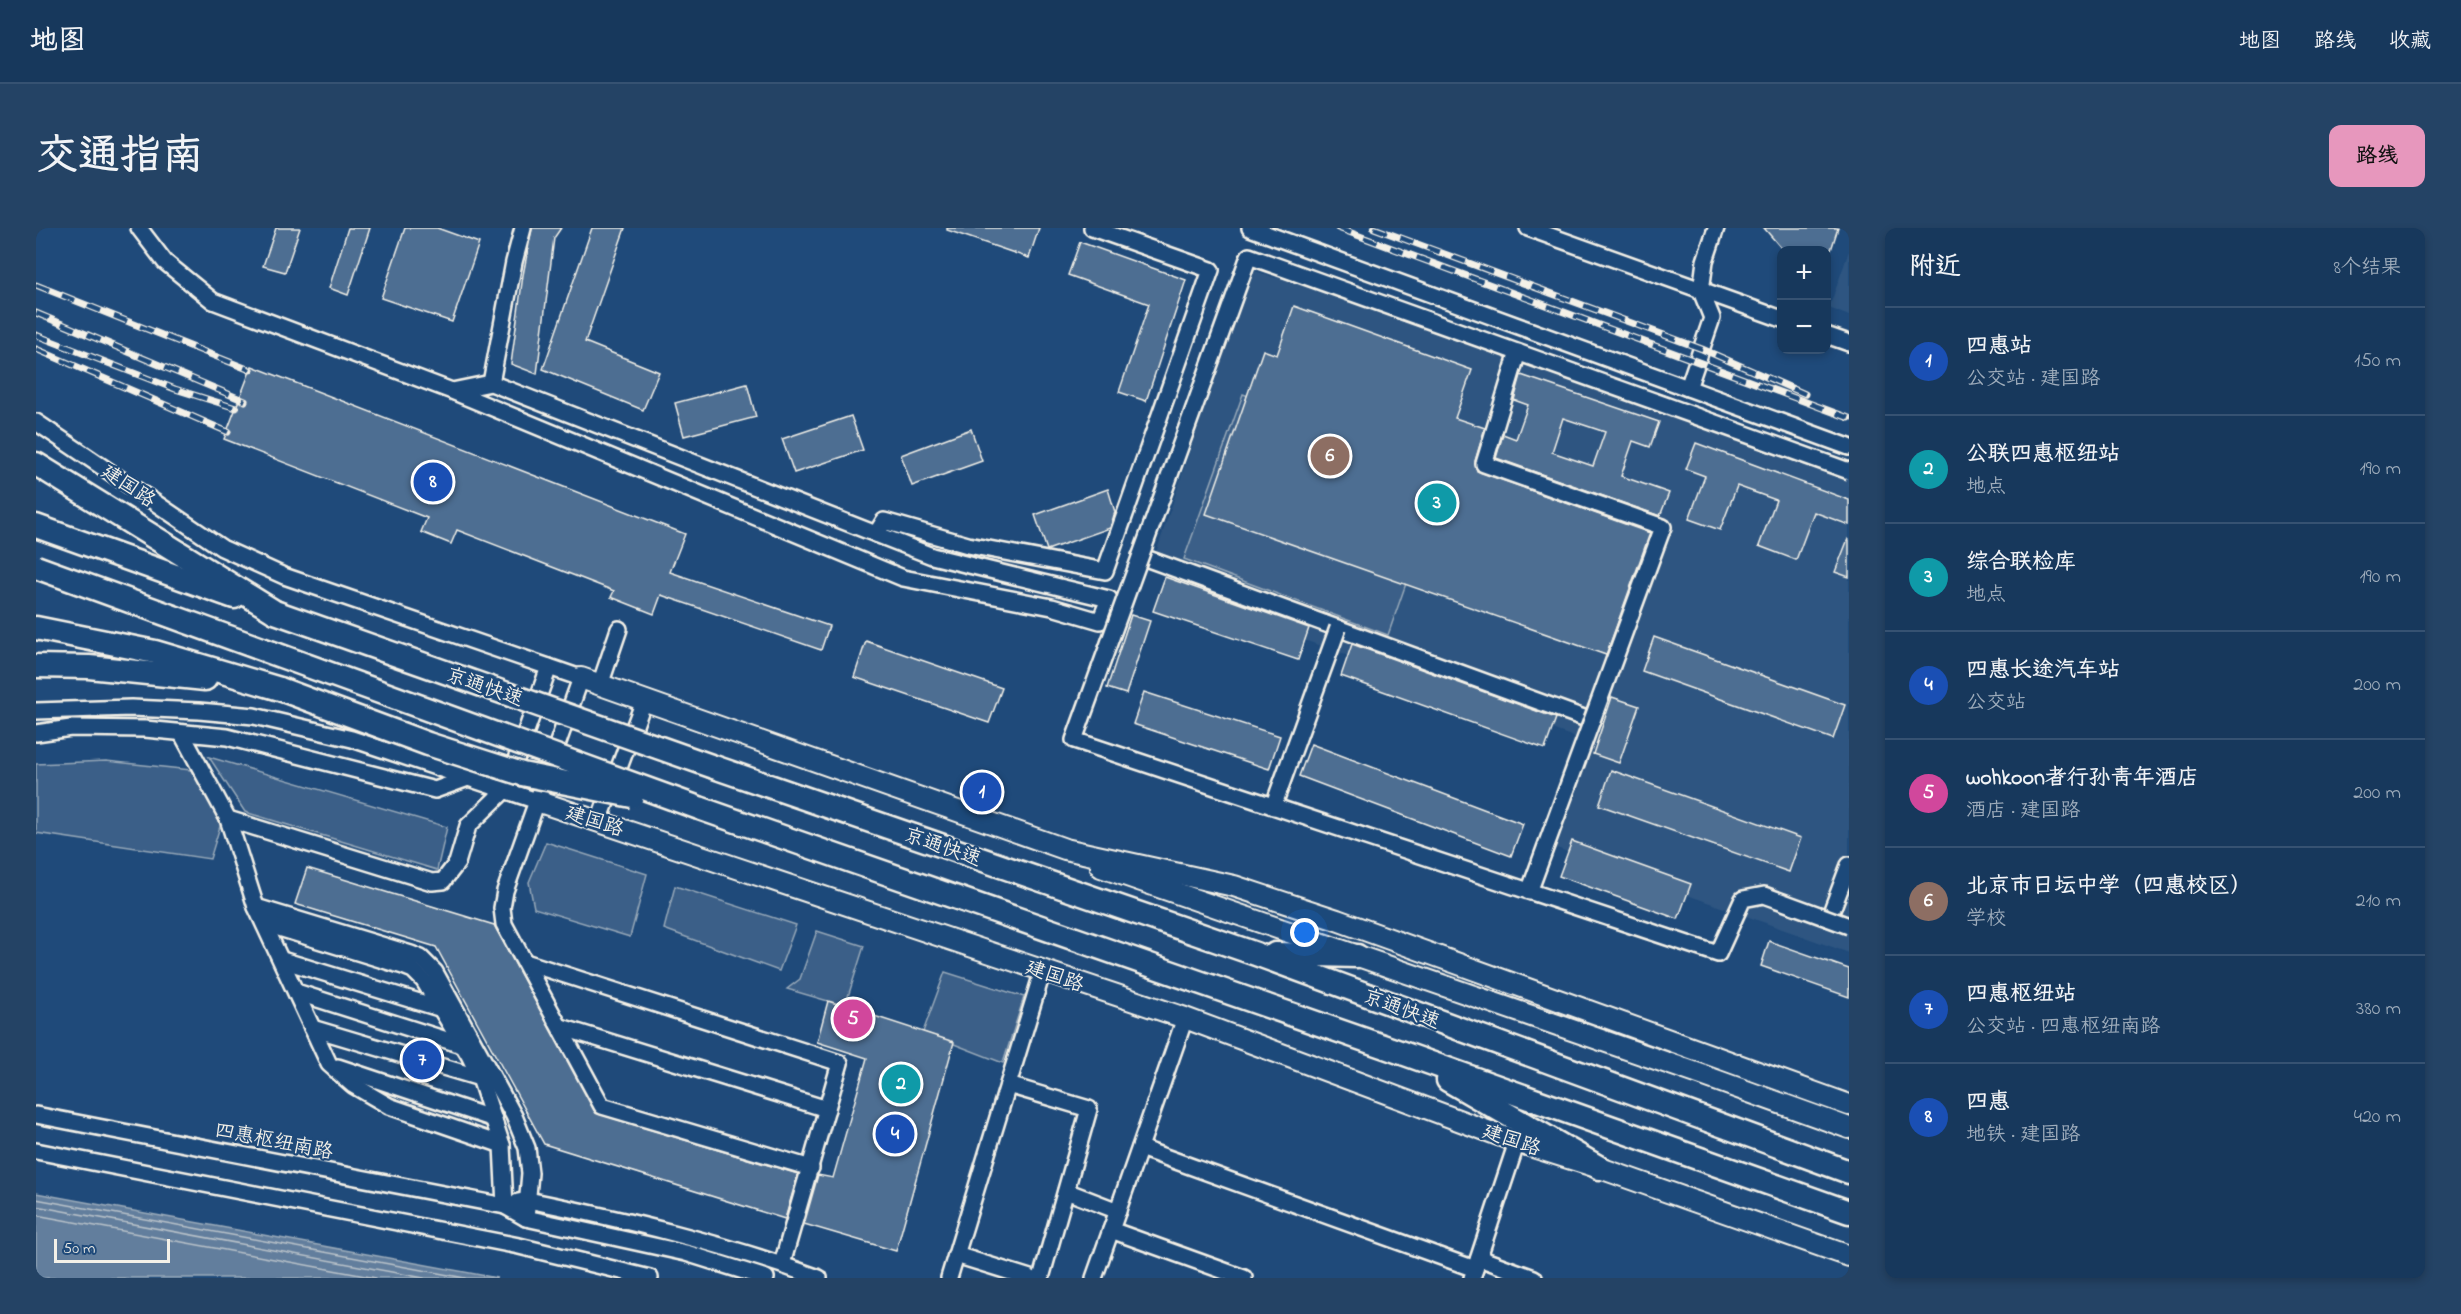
<!DOCTYPE html>
<html lang="zh">
<meta charset="utf-8">
<style>
body{margin:0;font-family:"Indie Flower","LXGW WenKai TC",sans-serif;background:#244365;color:#f1f3f6}
.controls{position:absolute;right:18px;top:18px;display:grid;overflow:hidden;border-radius:12px;box-shadow:0 3px 9px #0003}
.controls button{width:54px;height:54px;display:grid;place-items:center;padding:0;border:0;border-bottom:2px solid #365272;background:#17385c;color:#f1f3f6;font:30px sans-serif}
.scale{position:absolute;left:18px;bottom:15px;width:116px;box-sizing:border-box;padding-left:6px;border:3px solid #f4f1e8;border-top:0;font-size:16px;line-height:21px;white-space:nowrap;color:#f4f1e8;-webkit-text-stroke:4px #1f4a7a;paint-order:stroke}
.you{position:absolute;left:1269px;top:705px;width:21px;height:21px;margin:-15px;border:4px solid #fff;border-radius:50%;background:#1a73e8;box-shadow:0 0 0 9px #1a73e833}
.badge{display:grid;place-items:center;width:39px;height:39px;border-radius:50%;background:#e797bd;color:#fff;font-size:20px;font-weight:700}
.pin{position:absolute;translate:-50% -50%;border:3px solid #fff;box-shadow:0 2px 6px #0006}
.list{margin:0;padding:0;list-style:none}
h2{display:flex;justify-content:space-between;align-items:center;height:78px;margin:0;padding:0 24px;font-size:26px}
h2 small{font-size:20px;font-weight:400;color:#9eacbb}
.list li{display:grid;grid-template-columns:39px 1fr auto;gap:18px;align-items:center;box-sizing:border-box;height:108px;padding:0 24px;border-top:2px solid #365272}
.list b{display:block;font-size:22px;white-space:nowrap}
.list p{margin:0;font-size:20px;white-space:nowrap;color:#9eacbb}
.list em{font-size:20px;font-style:normal;color:#9eacbb}
.map{position:relative;flex:none;width:1813px;height:1050px;overflow:hidden;border-radius:12px}
header{display:flex;align-items:center;gap:36px;box-sizing:border-box;height:84px;padding:0 30px;background:#17385c;border-bottom:2px solid #365272}
header strong{font-size:28px}
nav{display:flex;gap:33px;margin-inline-start:auto;font-size:21px}
.intro{display:flex;align-items:center;justify-content:space-between;box-sizing:border-box;height:144px;padding:0 36px}
h1{margin:0;font-size:42px}
.button{padding:15px 27px;border-radius:12px;background:#e797bd;color:#111;font-size:21px;font-weight:700}
main{display:flex;gap:36px;padding:0 36px}
aside{flex:1;background:#17385c;border-radius:12px;box-shadow:0 3px 9px #0003}
.map>svg:first-child{display:block}
.built{fill:#2d5581}
.green{fill:#3a5f88;stroke:#97a8b8;stroke-width:1.5}
.water{fill:#627e9d;stroke:#9cacbb;stroke-width:1.5}
.lines{fill:none;stroke-linecap:round;stroke-linejoin:round}
.shore{stroke:#bac3ca;stroke-width:1.5}
.building{fill:#4d6e92;stroke:#f4f1e8;stroke-width:1.5;fill-rule:evenodd}
.minor-casing{stroke:#f4f1e8;stroke-width:20}
.major-casing{stroke:#f4f1e8;stroke-width:24}
.highway-casing{stroke:#f4f1e8;stroke-width:27}
.minor{stroke:#1f4a7a;stroke-width:15}
.major{stroke:#1f4a7a;stroke-width:20}
.highway{stroke:#1f4a7a;stroke-width:22}
.rail-casing{stroke:#f4f1e8;stroke-width:7}
.rail{stroke:#1f4a7a;stroke-width:4.5;stroke-dasharray:14;stroke-linecap:butt}
.minor-bridge-casing{stroke:#f4f1e8;stroke-width:20;stroke-linecap:butt}
.highway-bridge-casing{stroke:#f4f1e8;stroke-width:27;stroke-linecap:butt}
.minor-bridge{stroke:#1f4a7a;stroke-width:15}
.highway-bridge{stroke:#1f4a7a;stroke-width:22}
.labels{text-anchor:middle;stroke-width:4.5;stroke-linejoin:round;paint-order:stroke}
.street-label{font-size:20px;fill:#f4f1e8;stroke:#1f4a7a}
</style>
<header>
<strong>地图</strong>
<nav><a>地图</a><a>路线</a><a>收藏</a></nav>
</header>
<div class="intro"><h1>交通指南</h1><a class="button">路线</a></div>
<main>
<div class="map">
<svg width="1813" height="1050" viewBox="0 0 1813 1050">
<rect width="100%" height="100%" fill="#1f4a7a"/>
<filter id="ink" filterUnits="userSpaceOnUse"><feTurbulence type="fractalNoise" baseFrequency=".0167" numOctaves="2"/><feDisplacementMap in="SourceGraphic" scale="12" xChannelSelector="R" yChannelSelector="G"/><feConvolveMatrix kernelMatrix="1 2 1 2 8 2 1 2 1" color-interpolation-filters="sRGB"/></filter>
<g filter="url(#ink)">
<!-- built -->
<g class="built">
<path d="M 1813,23 L 1813,88 L 1793,80 Z"/>
<path d="M 1214,41 L 1240,50 L 1243,42 L 1813,246 L 1813,725 L 1501,613 L 1538,509 L 1129,362 L 1139,332 L 1120,325 Z"/>
</g>
<!-- green -->
<g class="green">
<path d="M 1207,166 L 1410,241 L 1352,407 L 1148,331 Z"/>
<path d="M 173,529 L 411,599 L 401,642 L 209,584 Z"/>
<path d="M 70,533 L 155,542 L 185,595 L 174,631 L 0,605 L 0,536 Z"/>
<path d="M 510,614 L 611,646 L 594,709 L 498,680 L 493,654 Z"/>
<path d="M 639,658 L 760,697 L 743,743 L 628,701 Z"/>
<path d="M 781,703 L 828,718 L 809,778 L 751,761 L 764,751 Z"/>
<path d="M 909,744 L 988,769 L 967,835 L 887,804 Z"/>
</g>
<!-- water -->
<path class="water" d="M 0,965 L 461,1050 L 0,1050 Z"/>
<g class="lines">
<!-- shore -->
<g class="shore">
<path d="M 0,971 L 429,1050"/>
<path d="M 0,978 L 388,1050"/>
<path d="M 0,987 L 340,1050"/>
</g>
</g>
<!-- building -->
<g class="building">
<path d="M 240,0 L 264,0 L 249,44 L 227,38 Z"/>
<path d="M 312,0 L 334,0 L 312,67 L 293,60 Z"/>
<path d="M 369,0 L 401,0 L 443,15 L 416,94 L 345,70 Z"/>
<path d="M 496,0 L 525,0 L 518,10 L 501,146 L 475,136 L 487,47 Z"/>
<path d="M 556,0 L 589,0 L 549,114 L 623,144 L 607,182 L 507,141 Z"/>
<path d="M 911,0 L 1003,0 L 993,30 L 911,2 Z"/>
<path d="M 1728,0 L 1802,0 L 1795,22 L 1747,22 Z"/>
<path d="M 1044,14 L 1150,52 L 1110,173 L 1083,164 L 1113,76 L 1032,47 Z"/>
<path d="M 1258,78 L 1436,142 L 1419,190 L 1449,200 L 1439,233 L 1441,243 L 1614,305 L 1570,427 L 1170,286 L 1227,122 L 1241,127 Z"/>
<path d="M 216,138 L 649,306 L 634,344 L 793,398 L 785,422 L 625,367 L 618,386 L 575,369 L 578,363 L 421,302 L 415,316 L 385,304 L 391,290 L 188,211 Z"/>
<path d="M 1485,147 L 1623,194 L 1614,219 L 1597,213 L 1585,248 L 1633,265 L 1624,288 L 1460,230 L 1467,206 L 1480,211 L 1492,177 L 1478,172 ZM 1527,190 L 1569,204 L 1557,238 L 1516,224 Z"/>
<path d="M 711,156 L 720,189 L 648,208 L 639,175 Z"/>
<path d="M 815,188 L 827,222 L 758,245 L 746,211 Z"/>
<path d="M 935,201 L 946,233 L 876,258 L 865,227 Z"/>
<path d="M 1660,215 L 1813,272 L 1813,297 L 1778,284 L 1760,332 L 1723,318 L 1740,272 L 1701,258 L 1684,302 L 1653,291 L 1669,248 L 1650,241 Z"/>
<path d="M 1072,261 L 1079,284 L 1074,300 L 1011,322 L 999,287 Z"/>
<path d="M 1812,311 L 1813,312 L 1813,349 L 1799,344 Z"/>
<path d="M 1129,349 L 1273,400 L 1262,432 L 1117,383 Z"/>
<path d="M 1095,387 L 1114,393 L 1090,466 L 1071,460 Z"/>
<path d="M 1618,409 L 1809,477 L 1797,511 L 1606,443 Z"/>
<path d="M 830,413 L 966,460 L 953,495 L 818,449 Z"/>
<path d="M 1316,416 L 1520,490 L 1509,521 L 1305,448 Z"/>
<path d="M 1108,464 L 1244,508 L 1233,541 L 1097,496 Z"/>
<path d="M 1576,469 L 1603,478 L 1583,535 L 1557,526 Z"/>
<path d="M 1275,516 L 1487,596 L 1475,628 L 1263,548 Z"/>
<path d="M 1575,542 L 1765,610 L 1753,644 L 1563,577 Z"/>
<path d="M 1536,613 L 1655,656 L 1642,691 L 1523,648 Z"/>
<path d="M 271,640 L 458,697 L 560,885 L 762,946 L 749,991 L 508,916 L 400,719 L 259,676 Z"/>
<path d="M 1733,713 L 1813,741 L 1813,769 L 1725,738 Z"/>
<path d="M 792,773 L 918,814 L 860,1023 L 768,996 L 782,947 L 797,950 L 831,830 L 781,814 Z"/>
</g>
<g class="lines">
<!-- minor casing -->
<g class="minor-casing">
<g id="minor">
<path d="M 103,0 L 129,34 L 177,73 L 416,163 L 867,350 L 1016,379 L 1064,393 L 1073,371 L 896,328 L 455,155 L 416,163"/>
<path d="M 1214,0 L 1813,219"/>
<path d="M 1492,0 L 1746,91"/>
<path d="M 1790,107 L 1813,115"/>
<path d="M 455,155 L 478,34 L 487,0"/>
<path d="M 1652,160 L 1676,90 L 1665,63 L 1669,33 L 1680,0"/>
<path d="M 0,194 L 186,320 L 248,348 L 545,450 L 469,663 L 466,680 L 468,696 L 566,878 L 775,940"/>
<path d="M 840,306 L 848,293 L 932,317 L 1069,343 L 1175,42 L 1056,0"/>
<path d="M 1104,328 L 1556,493"/>
<path d="M 564,457 L 583,401"/>
<path d="M 0,483 L 95,480 L 163,483 L 218,488 L 316,511 L 501,573"/>
<path d="M 0,505 L 35,500 L 109,501 L 191,509 L 399,562 L 432,550"/>
<path d="M 146,506 L 192,591 L 396,654 L 407,653 L 421,635 L 432,598 L 469,562 L 513,439"/>
<path d="M 192,591 L 220,679 L 293,836 L 317,857 L 353,878 L 466,917"/>
<path d="M 563,593 L 608,473"/>
<path d="M 220,679 L 375,726 L 385,730 L 399,744 L 478,888 L 491,920 L 494,945 L 490,990"/>
<path d="M 1793,690 L 1813,637"/>
<path d="M 230,696 L 367,738 L 377,742 L 388,753 L 433,827 L 444,850 L 466,917 L 469,978"/>
<path d="M 246,732 L 406,781"/>
<path d="M 489,734 L 804,835 L 746,1036"/>
<path d="M 260,764 L 426,817"/>
<path d="M 1149,790 L 1075,1002 L 1208,1050"/>
<path d="M 525,799 L 791,881"/>
<path d="M 276,800 L 444,850"/>
<path d="M 302,839 L 458,891"/>
<path d="M 972,857 L 1053,881 L 1005,1050"/>
<path d="M 0,887 L 469,978 L 490,990 L 650,1025 L 730,1050"/>
<path d="M 1104,920 L 1439,1041"/>
<path d="M 0,923 L 483,1018 L 614,1050"/>
<path d="M 1030,963 L 1082,983"/>
<path d="M 482,974 L 492,972 C 590,992 688,1015 783,1050"/>
<path d="M 920,1027 L 994,1050"/>
<path d="M 1443,1030 L 1498,1050"/>
<path d="M 913,1050 L 1007,742"/>
<path d="M 1058,1050 L 1075,1002"/>
<path d="M 1436,1050 L 1481,914"/>
</g>
</g>
<!-- major casing -->
<g class="major-casing">
<g id="major">
<path d="M 545,450 L 1029,621 L 1198,658 L 1301,692 L 1813,877"/>
<path d="M 501,573 L 1149,790 L 1481,914 L 1564,940 L 1813,1028"/>
<path d="M 1065,639 L 1663,846 L 1813,900"/>
</g>
</g>
<!-- highway casing -->
<g class="highway-casing">
<g id="highway">
<path d="M 0,236 L 239,384"/>
<path d="M 0,298 L 198,369"/>
<path d="M 0,400 L 119,424 L 244,461"/>
<path d="M 0,438 L 53,439 L 169,451"/>
<path d="M 678,539 L 1220,726 L 1813,944"/>
<path d="M 663,580 L 1355,821 L 1813,984"/>
<path d="M 1239,726 L 1321,728"/>
<path d="M 1412,852 L 1564,940"/>
</g>
</g>
<!-- minor -->
<use href="#minor" class="minor"/>
<!-- major -->
<use href="#major" class="major"/>
<!-- highway -->
<use href="#highway" class="highway"/>
<!-- rail casing -->
<g class="rail-casing">
<g id="rail">
<path d="M 1302,0 L 1813,190"/>
<path d="M 1338,0 L 1666,121 L 1769,166"/>
<path d="M 0,57 L 214,142"/>
<path d="M 0,85 L 209,173"/>
<path d="M 0,107 L 139,161 L 200,180"/>
<path d="M 0,121 L 192,204"/>
</g>
</g>
<!-- rail -->
<use href="#rail" class="rail"/>
<!-- minor-bridge casing -->
<g class="minor-bridge-casing">
<g id="minor-bridge">
<path d="M 1482,124 L 1448,236 L 1627,299 L 1493,664"/>
<path d="M 1813,243 L 1213,28 L 1038,512 L 1682,726 L 1707,671 L 1728,667 L 1813,698"/>
<path d="M 1237,579 L 1302,400"/>
</g>
</g>
<!-- highway-bridge casing -->
<g class="highway-bridge-casing">
<g id="highway-bridge">
<path d="M 0,339 L 663,580"/>
<path d="M 239,384 L 678,539"/>
<path d="M 244,461 L 392,516 L 486,546 L 596,568"/>
</g>
</g>
<!-- minor-bridge -->
<use href="#minor-bridge" class="minor-bridge"/>
<!-- highway-bridge -->
<use href="#highway-bridge" class="highway-bridge"/>
</g>
</g>
<g class="labels">
<!-- street labels -->
<g class="street-label">
<text transform="translate(93 257) rotate(34)" y="7">建国路</text>
<text transform="translate(449 458) rotate(19)" y="7">京通快速</text>
<text transform="translate(559 592) rotate(18)" y="7">建国路</text>
<text transform="translate(907 618) rotate(19)" y="7">京通快速</text>
<text transform="translate(1019 747) rotate(19)" y="7">建国路</text>
<text transform="translate(1366 780) rotate(20)" y="7">京通快速</text>
<text transform="translate(1476 911) rotate(19)" y="7">建国路</text>
<text transform="translate(238 912) rotate(11)" y="7">四惠枢纽南路</text>
</g>
</g>
</svg>
<div class="controls">
<button>+</button>
<button>−</button>
</div>
<div class="scale">50 m</div>
<div class="you"></div>
<div class="pin badge" style="left:946px;top:564px;background:#1a4fb4">1</div>
<div class="pin badge" style="left:865px;top:856px;background:#0f9aa8">2</div>
<div class="pin badge" style="left:1401px;top:275px;background:#0f9aa8">3</div>
<div class="pin badge" style="left:859px;top:906px;background:#1a4fb4">4</div>
<div class="pin badge" style="left:817px;top:791px;background:#d1479c">5</div>
<div class="pin badge" style="left:1294px;top:228px;background:#8d6e63">6</div>
<div class="pin badge" style="left:386px;top:832px;background:#1a4fb4">7</div>
<div class="pin badge" style="left:397px;top:254px;background:#1a4fb4">8</div>
</div>
<aside>
<h2>附近<small>8个结果</small></h2>
<ul class="list">
<li><span class="badge" style="background:#1a4fb4">1</span><div><b>四惠站</b><p>公交站 · 建国路</p></div><em>150 m</em></li>
<li><span class="badge" style="background:#0f9aa8">2</span><div><b>公联四惠枢纽站</b><p>地点</p></div><em>190 m</em></li>
<li><span class="badge" style="background:#0f9aa8">3</span><div><b>综合联检库</b><p>地点</p></div><em>190 m</em></li>
<li><span class="badge" style="background:#1a4fb4">4</span><div><b>四惠长途汽车站</b><p>公交站</p></div><em>200 m</em></li>
<li><span class="badge" style="background:#d1479c">5</span><div><b>wohkoon者行孙青年酒店</b><p>酒店 · 建国路</p></div><em>200 m</em></li>
<li><span class="badge" style="background:#8d6e63">6</span><div><b>北京市日坛中学（四惠校区）</b><p>学校</p></div><em>210 m</em></li>
<li><span class="badge" style="background:#1a4fb4">7</span><div><b>四惠枢纽站</b><p>公交站 · 四惠枢纽南路</p></div><em>380 m</em></li>
<li><span class="badge" style="background:#1a4fb4">8</span><div><b>四惠</b><p>地铁 · 建国路</p></div><em>420 m</em></li>
</ul>
</aside>
</main>
